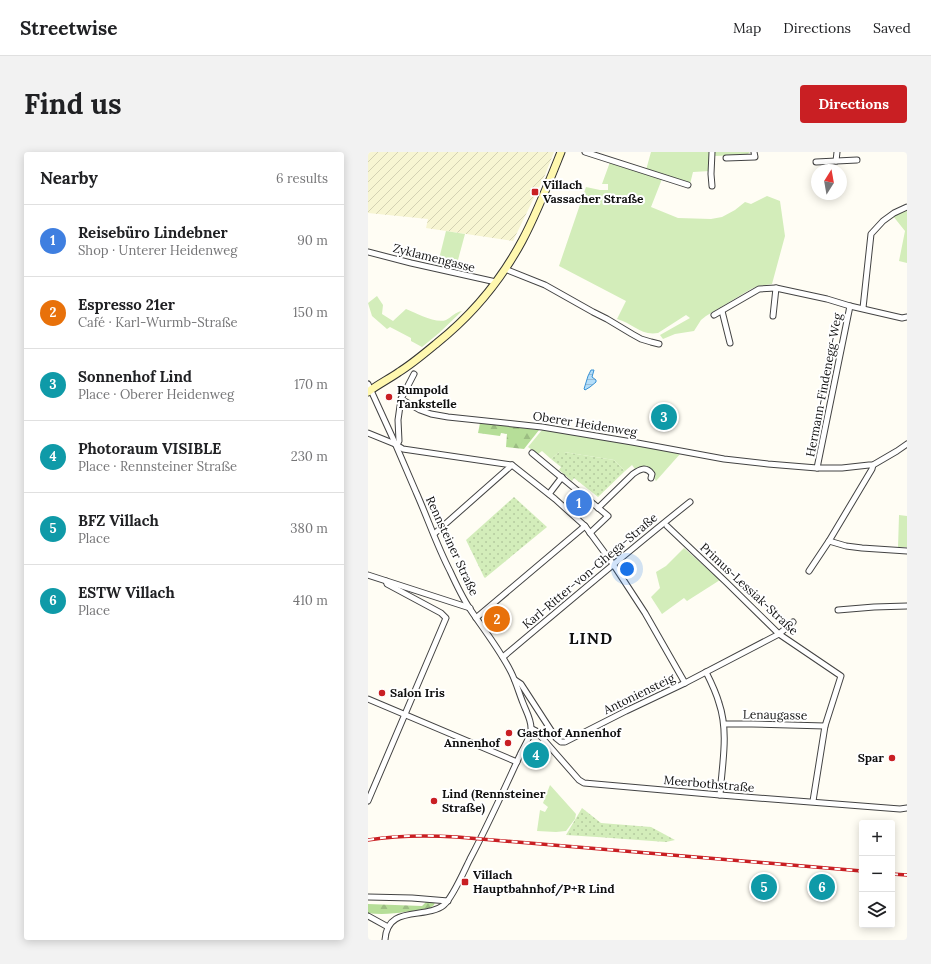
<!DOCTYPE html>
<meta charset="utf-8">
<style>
body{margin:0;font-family:Lora,serif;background:#f2f2f2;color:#202124}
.controls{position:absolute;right:12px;bottom:12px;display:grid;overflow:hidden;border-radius:4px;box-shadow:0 2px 10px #0003}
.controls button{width:36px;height:36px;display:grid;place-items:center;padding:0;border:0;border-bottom:1px solid #e0e0e0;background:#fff;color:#202124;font:20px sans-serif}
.compass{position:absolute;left:443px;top:12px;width:36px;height:36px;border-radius:50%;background:#fff;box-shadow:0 2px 10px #0003;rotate:11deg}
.you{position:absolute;left:259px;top:417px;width:14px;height:14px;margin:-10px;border:3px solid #fff;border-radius:50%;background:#1a73e8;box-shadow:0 0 0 6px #1a73e833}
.badge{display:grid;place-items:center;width:26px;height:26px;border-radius:50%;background:#c91f23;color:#fff;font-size:13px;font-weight:700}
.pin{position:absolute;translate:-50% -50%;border:2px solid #fff;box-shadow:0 1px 4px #0006}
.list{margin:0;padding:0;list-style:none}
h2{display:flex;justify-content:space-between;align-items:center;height:52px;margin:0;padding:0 16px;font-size:17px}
h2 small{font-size:13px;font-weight:400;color:#757577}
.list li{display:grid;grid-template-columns:26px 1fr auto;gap:12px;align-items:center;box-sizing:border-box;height:72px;padding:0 16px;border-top:1px solid #e0e0e0}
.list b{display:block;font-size:15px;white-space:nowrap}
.list p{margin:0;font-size:13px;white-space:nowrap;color:#757577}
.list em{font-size:13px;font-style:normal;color:#757577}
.icon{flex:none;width:22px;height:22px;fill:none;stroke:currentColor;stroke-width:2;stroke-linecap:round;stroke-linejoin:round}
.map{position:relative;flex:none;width:539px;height:788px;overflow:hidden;border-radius:4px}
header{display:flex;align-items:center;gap:24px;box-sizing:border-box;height:56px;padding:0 20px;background:#fff;border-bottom:1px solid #e0e0e0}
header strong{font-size:19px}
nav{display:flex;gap:22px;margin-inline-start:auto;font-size:14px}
.intro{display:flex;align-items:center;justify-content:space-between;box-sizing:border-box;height:96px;padding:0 24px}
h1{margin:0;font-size:28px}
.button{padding:10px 18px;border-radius:4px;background:#c91f23;color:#fff;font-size:14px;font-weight:700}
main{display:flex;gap:24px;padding:0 24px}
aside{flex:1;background:#fff;border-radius:4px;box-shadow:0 2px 10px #0003}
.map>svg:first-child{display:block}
.farmland{fill:url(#farmland-furrows)}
.grass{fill:#d3edba}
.forest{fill:url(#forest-firs)}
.garden{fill:url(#garden-dots)}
.water{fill:url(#water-rules);stroke:#3892d5}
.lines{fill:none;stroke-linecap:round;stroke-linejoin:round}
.street-casing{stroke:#434343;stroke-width:7}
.secondary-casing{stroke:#323232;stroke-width:9}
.street{stroke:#fff;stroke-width:5}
.secondary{stroke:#fff8af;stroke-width:7}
.rail-casing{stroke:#c91f23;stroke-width:3.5}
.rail{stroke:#fff;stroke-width:2;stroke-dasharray:6;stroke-linecap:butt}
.poi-dot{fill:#c91f23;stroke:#fff;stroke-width:1.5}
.labels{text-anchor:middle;stroke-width:4;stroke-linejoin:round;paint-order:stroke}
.poi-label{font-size:12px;font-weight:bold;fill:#101010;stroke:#fff;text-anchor:start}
.street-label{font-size:12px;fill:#101010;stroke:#fff}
.district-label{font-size:16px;font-weight:bold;letter-spacing:1px;fill:#101010;stroke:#fff}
</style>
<header>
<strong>Streetwise</strong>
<nav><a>Map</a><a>Directions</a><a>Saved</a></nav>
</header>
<div class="intro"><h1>Find us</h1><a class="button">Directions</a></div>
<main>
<aside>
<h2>Nearby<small>6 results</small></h2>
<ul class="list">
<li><span class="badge" style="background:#3f7fe0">1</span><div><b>Reisebüro Lindebner</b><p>Shop · Unterer Heidenweg</p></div><em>90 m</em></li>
<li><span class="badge" style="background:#e8710a">2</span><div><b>Espresso 21er</b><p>Café · Karl-Wurmb-Straße</p></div><em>150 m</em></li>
<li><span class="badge" style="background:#0f9aa8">3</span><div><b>Sonnenhof Lind</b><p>Place · Oberer Heidenweg</p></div><em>170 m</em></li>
<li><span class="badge" style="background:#0f9aa8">4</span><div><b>Photoraum VISIBLE</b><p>Place · Rennsteiner Straße</p></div><em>230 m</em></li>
<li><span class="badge" style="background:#0f9aa8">5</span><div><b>BFZ Villach</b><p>Place</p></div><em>380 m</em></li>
<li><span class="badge" style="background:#0f9aa8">6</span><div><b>ESTW Villach</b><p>Place</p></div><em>410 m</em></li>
</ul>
</aside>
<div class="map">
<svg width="539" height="788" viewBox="0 0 539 788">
<defs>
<pattern id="farmland-furrows" width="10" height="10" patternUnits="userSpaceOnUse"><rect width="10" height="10" fill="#f7f5d2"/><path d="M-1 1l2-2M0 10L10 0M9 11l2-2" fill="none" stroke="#d3d1b3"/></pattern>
<pattern id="forest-firs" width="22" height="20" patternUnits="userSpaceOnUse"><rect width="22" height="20" fill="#b6de98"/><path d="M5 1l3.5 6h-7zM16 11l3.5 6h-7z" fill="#9bbd82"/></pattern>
<pattern id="garden-dots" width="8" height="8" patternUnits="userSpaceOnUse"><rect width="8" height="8" fill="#d3edba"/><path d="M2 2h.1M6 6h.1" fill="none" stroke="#b4ca9f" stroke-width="1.8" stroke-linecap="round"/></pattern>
<pattern id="water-rules" width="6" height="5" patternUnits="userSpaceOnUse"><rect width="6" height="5" fill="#b5def9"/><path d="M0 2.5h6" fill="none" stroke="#9bbdd4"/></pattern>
</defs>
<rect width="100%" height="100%" fill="#fffdf4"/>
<!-- farmland -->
<path class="farmland" d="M 0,0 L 186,0 L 177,23 L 145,89 L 58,76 L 60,67 L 0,61 Z"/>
<!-- grass -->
<g class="grass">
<path d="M 283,0 L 343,0 L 342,19 L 325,20 L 322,32 L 278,18 Z"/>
<path d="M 346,0 L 382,0 L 379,3 L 346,4 Z"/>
<path d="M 242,10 L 294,27 L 283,55 L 310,66 L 343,67 L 354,65 L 367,58 L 377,50 L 383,52 L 399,44 L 412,49 L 417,84 L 404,132 L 390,134 L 383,137 L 338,164 L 333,168 L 326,179 L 307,182 L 295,187 L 292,183 L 322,166 L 318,163 L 290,181 C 272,184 265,171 249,167 L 258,149 L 191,114 L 218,35 L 232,38 L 240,38 L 240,32 L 234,32 Z"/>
<path d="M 539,57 L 539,111 L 531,109 L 537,79 L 525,64 Z"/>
<path d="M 78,79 L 97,82 L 87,119 L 69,115 Z"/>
<path d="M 9,144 L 15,153 L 14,162 L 25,169 L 38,157 C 48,161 68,172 78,168 C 84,165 87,160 94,159 L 71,181 L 54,195 L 43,189 L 43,186 L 22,175 L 19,177 L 4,164 L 0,151 Z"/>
<path d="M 174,278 C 220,284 266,292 312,302 L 288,329 L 286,326 C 287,314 276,313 267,317 L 264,313 L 257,319 L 246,308 L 196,300 L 191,300 L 183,307 L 174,299 L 170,302 L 160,295 Z"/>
<path d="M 531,363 L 539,364 L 539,395 L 530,395 Z"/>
<path d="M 316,396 L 352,428 L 319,449 L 316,446 L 294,462 L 283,445 L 292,436 L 288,420 L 298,414 Z"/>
<path d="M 182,633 L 208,662 L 207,667 L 198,679 L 188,680 L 169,679 L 172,658 L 177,660 L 180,655 L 175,651 Z"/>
</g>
<!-- forest -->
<g class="forest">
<path d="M 112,271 L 171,278 L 156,297 L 138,295 L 139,282 L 133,281 L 132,284 L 110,281 Z"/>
<path d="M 59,749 L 67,750 L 66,753 L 62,756 C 42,759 21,764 0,761 L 0,752 L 54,754 Z"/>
</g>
<!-- garden -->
<g class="garden">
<path d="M 191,300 L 196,300 L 246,308 L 257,319 L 230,345 L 206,326 L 204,329 L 191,318 L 193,315 L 183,307 Z"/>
<path d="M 146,345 L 179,375 L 117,426 L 116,425 L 98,388 Z"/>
<path d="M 214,656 L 233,671 L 283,675 L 307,688 L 298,690 L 229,685 L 198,683 Z"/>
</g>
<!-- water -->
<path class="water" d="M 223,218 L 226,218 L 224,225 L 228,228 L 228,230 L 222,235 L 217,238 L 216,237 L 220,224 Z"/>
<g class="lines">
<!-- street casing -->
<g class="street-casing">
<g id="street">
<path d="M 217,0 L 320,33"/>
<path d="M 358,6 L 387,5 L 386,0"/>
<path d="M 468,9 L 469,0"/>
<path d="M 448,10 L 489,8"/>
<path d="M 344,34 L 343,22 L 344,0"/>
<path d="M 0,100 L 43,111 L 128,130"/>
<path d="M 137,117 L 177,133 L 225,160 L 239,167 L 264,182 L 273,187 L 283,190 L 291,192"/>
<path d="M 495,156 L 503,82 L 515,69 L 526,61 L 539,55"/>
<path d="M 354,159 L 362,191"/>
<path d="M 346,163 L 391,137 L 408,136 L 459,147 L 482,154 L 534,166 L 539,165"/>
<path d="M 405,164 L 408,136"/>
<path d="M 0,232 C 17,268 33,304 48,340 C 60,367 69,394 82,419 C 88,432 94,445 102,457 C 116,478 132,498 143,520 C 148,530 151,541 155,551 C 158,559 163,567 163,576 C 164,583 155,596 152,603 C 136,638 120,673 102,707 C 96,719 85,745 76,753 C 57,768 19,752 17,788"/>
<path d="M 33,247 L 46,222"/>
<path d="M 0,281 L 27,292 L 35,297 L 144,313 L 187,347 L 217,374 L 245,412 L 277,461 L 317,531"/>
<path d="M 27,292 L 30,291 L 31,289 L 30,268 L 33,247 L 52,258 L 63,262 L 80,265 L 174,275 L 264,290 L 356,307 L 400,312 L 449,316 L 474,316 L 501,313 L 505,313 L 529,299 L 539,292"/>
<path d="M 164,301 L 240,364 L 222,381"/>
<path d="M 449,316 L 482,154"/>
<path d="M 181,342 L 194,325"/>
<path d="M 230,356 L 265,322 C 272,317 278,314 284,322 L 283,326"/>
<path d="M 299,374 L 358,430 L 411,482 L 473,524 L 457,574 L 445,649"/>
<path d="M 66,382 L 144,313"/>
<path d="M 461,389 L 478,394 L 494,396 L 539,399"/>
<path d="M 441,419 L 461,389 L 504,317 L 505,313"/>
<path d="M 0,423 L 102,456"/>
<path d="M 470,458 L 506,455 L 539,454"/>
<path d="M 108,466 L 217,374"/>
<path d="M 135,505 C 197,453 259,400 322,350"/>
<path d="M 338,520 C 343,530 348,540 351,551 C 361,580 354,613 352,643"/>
<path d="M 147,528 L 153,532 L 188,586 L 193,590 L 197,590 L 258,559 L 317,531 L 411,482 L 425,470"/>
<path d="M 0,547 L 149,610"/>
<path d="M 356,572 L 384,572 L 457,574"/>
<path d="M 164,577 L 168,579 L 211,628 L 216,631 L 352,643 L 532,657 L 539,656"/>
<path d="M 0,649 L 78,466 L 73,461 L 19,432 L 18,429"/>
<path d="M 0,745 L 44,746 L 80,749"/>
<path d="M 0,764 L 20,775"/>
</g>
</g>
<!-- secondary casing -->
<g class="secondary-casing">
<path id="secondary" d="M 0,240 C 9,233 21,227 31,220 C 44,212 57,201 69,191 C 104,163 133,128 154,89 C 169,61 181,30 193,0"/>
</g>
<!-- street -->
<use href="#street" class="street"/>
<!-- secondary -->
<use href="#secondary" class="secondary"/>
<!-- rail casing -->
<g class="rail-casing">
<g id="rail">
<path d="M 0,688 C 31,683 58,683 89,685 L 494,719"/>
<path d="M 524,722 L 539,723"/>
</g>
</g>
<!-- rail -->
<use href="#rail" class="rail"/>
</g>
<!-- markers -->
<g class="poi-dot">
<rect x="163" y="36" width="8" height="8" rx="2"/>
<circle cx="21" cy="245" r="4"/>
<circle cx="14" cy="541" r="4"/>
<circle cx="141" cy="581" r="4"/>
<circle cx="140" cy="591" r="4"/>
<circle cx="524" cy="606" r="4"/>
<circle cx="66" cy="649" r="4"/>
<rect x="93" y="726" width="8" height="8" rx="2"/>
</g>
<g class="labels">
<!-- poi labels -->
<g class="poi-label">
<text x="175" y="37">Villach<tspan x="175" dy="14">Vassacher Straße</tspan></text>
<text x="29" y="242">Rumpold<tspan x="29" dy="14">Tankstelle</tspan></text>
<text x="22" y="545">Salon Iris</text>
<text x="149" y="585">Gasthof Annenhof</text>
<text x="132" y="595" text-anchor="end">Annenhof</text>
<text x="516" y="610" text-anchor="end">Spar</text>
<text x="74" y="646">Lind (Rennsteiner<tspan x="74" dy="14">Straße)</tspan></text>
<text x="105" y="727">Villach<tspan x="105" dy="14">Hauptbahnhof/P+R Lind</tspan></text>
</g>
<!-- street labels -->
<g class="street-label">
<text transform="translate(66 106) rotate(14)" y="4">Zyklamengasse</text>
<text transform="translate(456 233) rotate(-79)" y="4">Hermann-Findenegg-Weg</text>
<text transform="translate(217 272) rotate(9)" y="4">Oberer Heidenweg</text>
<text transform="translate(84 394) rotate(65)" y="4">Rennsteiner Straße</text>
<text transform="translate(222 419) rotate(-40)" y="4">Karl-Ritter-von-Ghega-Straße</text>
<text transform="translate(381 437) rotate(43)" y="4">Primus-Lessiak-Straße</text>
<text transform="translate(271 542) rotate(-26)" y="4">Antoniensteig</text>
<text transform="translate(407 563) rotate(1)" y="4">Lenaugasse</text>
<text transform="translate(341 632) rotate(5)" y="4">Meerbothstraße</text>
</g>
<!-- district labels -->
<g class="district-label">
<text x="223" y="492">LIND</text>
</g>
</g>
</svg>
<div class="controls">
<button>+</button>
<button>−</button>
<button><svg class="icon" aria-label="layers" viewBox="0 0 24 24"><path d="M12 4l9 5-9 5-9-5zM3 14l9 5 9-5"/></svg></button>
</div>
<svg class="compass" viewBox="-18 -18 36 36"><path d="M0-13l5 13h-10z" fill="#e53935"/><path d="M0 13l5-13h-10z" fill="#757577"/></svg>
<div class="you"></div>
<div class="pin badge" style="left:211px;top:351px;background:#3f7fe0">1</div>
<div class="pin badge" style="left:129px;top:467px;background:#e8710a">2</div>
<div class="pin badge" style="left:296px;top:265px;background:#0f9aa8">3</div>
<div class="pin badge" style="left:168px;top:603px;background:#0f9aa8">4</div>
<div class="pin badge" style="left:396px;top:735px;background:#0f9aa8">5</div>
<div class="pin badge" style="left:454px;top:735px;background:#0f9aa8">6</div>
</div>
</main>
